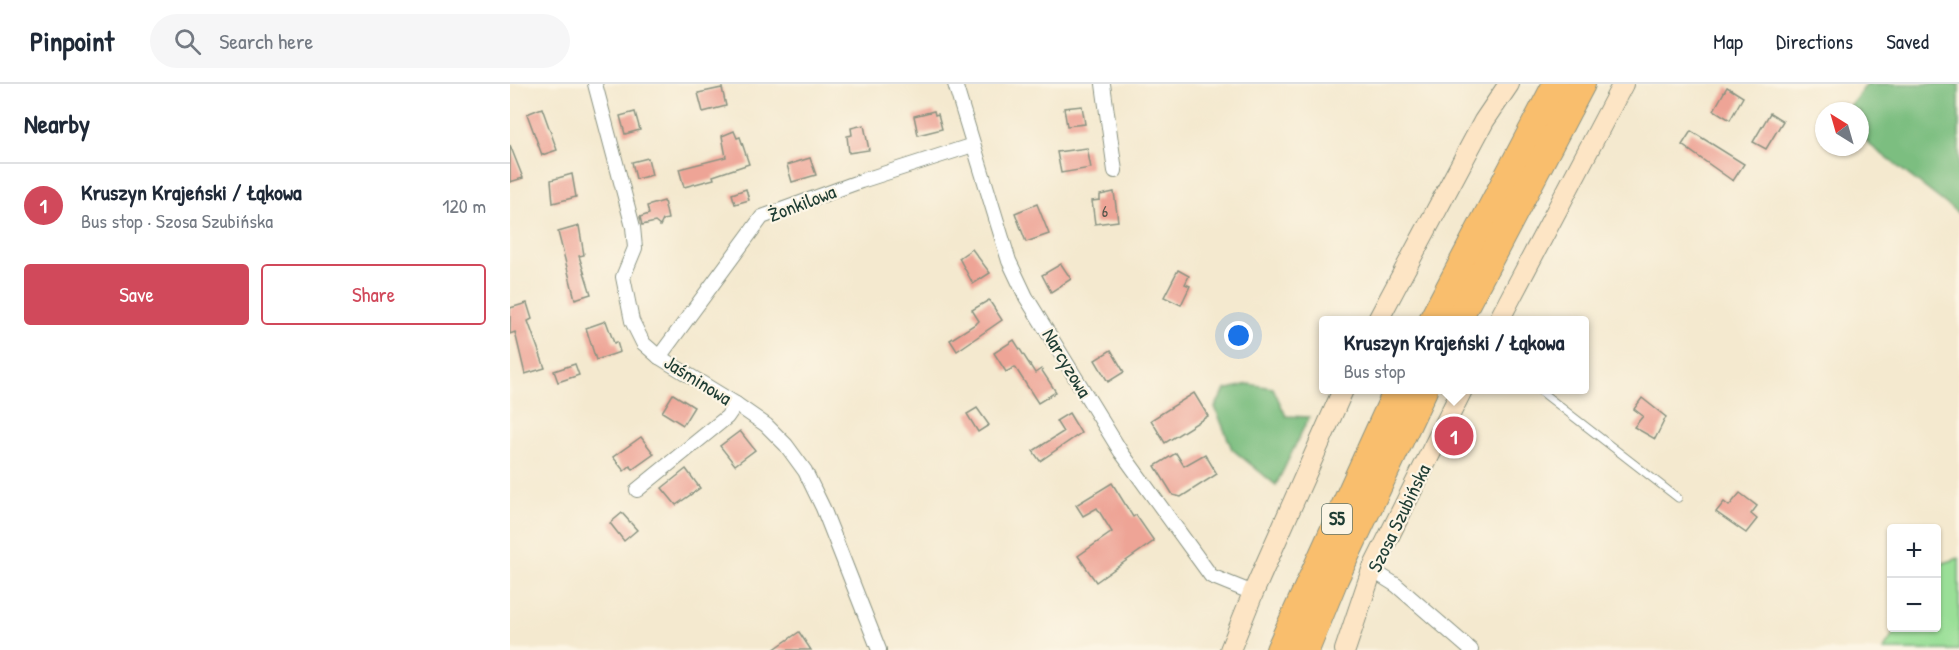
<!DOCTYPE html>
<meta charset="utf-8">
<style>
body{margin:0;font-family:"Patrick Hand",sans-serif;background:#f6f6f7;color:#1f2937}
.controls{position:absolute;right:18px;bottom:18px;display:grid;overflow:hidden;border-radius:6px;box-shadow:0 2px 4px #0004}
.controls button{width:54px;height:54px;display:grid;place-items:center;padding:0;border:0;border-bottom:2px solid #e0e1e3;background:#fff;color:#1f2937;font:30px sans-serif}
.compass{position:absolute;left:1305px;top:18px;width:54px;height:54px;border-radius:50%;background:#fff;box-shadow:0 2px 4px #0004;rotate:323deg}
.you{position:absolute;left:729px;top:252px;width:21px;height:21px;margin:-15px;border:4px solid #fff;border-radius:50%;background:#1a73e8;box-shadow:0 0 0 9px #1a73e833}
.badge{display:grid;place-items:center;width:39px;height:39px;border-radius:50%;background:#d1495b;color:#fff;font-size:20px;font-weight:700}
.pin{position:absolute;translate:-50% -50%;border:3px solid #fff;box-shadow:0 2px 6px #0006}
.popup{position:absolute;left:809px;top:232px;width:270px;height:78px;box-sizing:border-box;display:grid;place-content:center;border-radius:6px;background:#fff;filter:drop-shadow(0 2px 4px #0005);font-size:20px;white-space:nowrap;color:#747a83}
.popup b{font-size:22px;color:#1f2937}
.popup::after{content:'';position:absolute;left:50%;top:100%;margin-left:-12px;border:12px solid transparent;border-top-color:#fff}
.list{margin:0;padding:0;list-style:none}
h2{display:flex;justify-content:space-between;align-items:center;height:78px;margin:0;padding:0 24px;font-size:26px}
h2 small{font-size:20px;font-weight:400;color:#747a83}
.list li{display:grid;grid-template-columns:39px 1fr auto;gap:18px;align-items:center;box-sizing:border-box;height:84px;padding:0 24px;border-top:2px solid #e0e1e3}
.list b{display:block;font-size:22px;white-space:nowrap}
.list p{margin:0;font-size:20px;white-space:nowrap;color:#747a83}
.list em{font-size:20px;font-style:normal;color:#747a83}
.actions{display:flex;gap:12px;padding:18px 24px}
.actions a{flex:1;padding:14px 0;border:2px solid #d1495b;border-radius:6px;text-align:center;font-size:21px;color:#d1495b}
.actions .main{background:#d1495b;color:#fff}
.icon{flex:none;width:33px;height:33px;fill:none;stroke:currentColor;stroke-width:2;stroke-linecap:round;stroke-linejoin:round}
.map{position:relative;flex:none;width:1449px;height:566px;overflow:hidden}
header{display:flex;align-items:center;gap:36px;box-sizing:border-box;height:84px;padding:0 30px;background:#fff;border-bottom:2px solid #e0e1e3}
header strong{font-size:28px}
nav{display:flex;gap:33px;margin-inline-start:auto;font-size:21px}
.search{width:420px;height:54px;background:#f6f6f7;display:flex;align-items:center;gap:15px;box-sizing:border-box;padding:0 21px;border-radius:33px;color:#747a83;font-size:22px}
main{display:flex}
aside{flex:1;background:#fff}
.map>svg:first-child{display:block}
.green{fill:#9adf97;stroke:#5c8e66;stroke-width:1.5}
.forest{fill:#7bbe80;stroke:#4d7e5a;stroke-width:1.5}
.building{fill:#eea496}
.lines{fill:none;stroke-linecap:round;stroke-linejoin:round}
.lane-casing{stroke:#8a9382;stroke-width:9}
.street-casing{stroke:#8a9382;stroke-width:16}
.secondary-casing{stroke:#8a9382;stroke-width:22}
.highway-casing{stroke:#8a9382;stroke-width:28}
.lane{stroke:#fff;stroke-width:7}
.street{stroke:#fff;stroke-width:14}
.secondary{stroke:#fde5c5;stroke-width:20}
.highway{stroke:#f9be6d;stroke-width:26}
.labels{text-anchor:middle;stroke-width:4.5;stroke-linejoin:round;paint-order:stroke}
.number-label{font-size:16px;fill:#53574c}
.shield{fill:#fcf5e5;stroke:#617469;stroke-width:1.5}
.shield-label{font-size:18px;font-weight:bold;fill:#1f3d34}
.street-label{font-size:20px;fill:#1f3d34;stroke:#fcf5e5}
</style>
<header>
<strong>Pinpoint</strong>
<div class="search"><svg class="icon" aria-label="search" viewBox="0 0 24 24"><circle cx="10" cy="10" r="6"/><path d="M15 15l6 6"/></svg>Search here</div>
<nav><a>Map</a><a>Directions</a><a>Saved</a></nav>
</header>
<main>
<aside>
<h2>Nearby<small></small></h2>
<ul class="list">
<li><span class="badge">1</span><div><b>Kruszyn Krajeński / Łąkowa</b><p>Bus stop · Szosa Szubińska</p></div><em>120 m</em></li>
</ul>
<div class="actions"><a class="main">Save</a><a>Share</a></div>
</aside>
<div class="map">
<svg width="1449" height="566" viewBox="0 0 1449 566">
<rect width="100%" height="100%" fill="#fcf5e5"/>
<filter id="ink" filterUnits="userSpaceOnUse"><feTurbulence type="fractalNoise" baseFrequency=".0167" numOctaves="2"/><feDisplacementMap in="SourceGraphic" scale="12" xChannelSelector="R" yChannelSelector="G"/><feConvolveMatrix kernelMatrix="1 2 1 2 8 2 1 2 1" color-interpolation-filters="sRGB"/></filter>
<filter id="wash" filterUnits="userSpaceOnUse"><feTurbulence type="fractalNoise" baseFrequency=".008" numOctaves="4" result="noise"/><feDisplacementMap in="SourceGraphic" scale="24" xChannelSelector="R" yChannelSelector="G"/><feGaussianBlur stdDeviation="1.35" result="paint"/><feColorMatrix in="noise" values="0 0 0 0 0 0 0 0 0 0 0 0 0 0 0 0 0 1.4 0 .05"/><feComposite in="paint" operator="in"/></filter>
<g filter="url(#wash)">
<rect width="100%" height="100%" fill="#f4e9cf"/>
<!-- green -->
<path class="green" d="M 1449,474 L 1449,566 L 1373,566 L 1388,544 L 1426,544 L 1427,486 L 1431,480 Z"/>
<!-- forest -->
<g class="forest">
<path d="M 1357,0 L 1449,0 L 1449,130 L 1360,61 L 1350,48 L 1350,27 L 1336,27 Z"/>
<path d="M 738,300 L 763,304 L 776,332 L 799,333 L 766,401 L 722,365 L 705,323 L 715,306 Z"/>
</g>
<g id="blocks">
<!-- building -->
<g class="building">
<path d="M 1217,3 L 1233,13 L 1220,36 L 1204,26 Z"/>
<path d="M 212,4 L 216,22 L 193,28 L 188,9 Z"/>
<path d="M 572,22 L 575,40 L 557,42 L 554,24 Z"/>
<path d="M 32,24 L 47,66 L 32,71 L 17,30 Z"/>
<path d="M 424,27 L 425,31 L 428,30 L 432,45 L 408,51 L 404,32 Z"/>
<path d="M 125,28 L 130,46 L 115,50 L 110,32 Z"/>
<path d="M 1260,29 L 1273,37 L 1256,65 L 1243,58 Z"/>
<path d="M 354,41 L 359,66 L 339,69 L 337,52 L 342,51 L 341,44 Z"/>
<path d="M 224,47 L 227,54 L 230,53 L 239,80 L 203,92 L 204,95 L 174,103 L 169,85 L 216,73 L 212,52 Z"/>
<path d="M 1181,47 L 1234,80 L 1223,97 L 1172,61 Z"/>
<path d="M 0,61 L 13,94 L 0,98 Z"/>
<path d="M 577,64 L 581,84 L 551,89 L 547,68 Z"/>
<path d="M 138,74 L 142,91 L 126,95 L 122,78 Z"/>
<path d="M 300,74 L 306,91 L 282,98 L 277,81 Z"/>
<path d="M 62,90 L 66,113 L 43,119 L 41,96 Z"/>
<path d="M 236,105 L 239,116 L 225,120 L 222,110 Z"/>
<path d="M 604,108 L 608,137 L 585,140 L 582,117 L 590,116 L 590,111 Z"/>
<path d="M 154,117 L 158,135 L 153,136 L 150,142 L 145,138 L 132,141 L 130,133 L 139,130 L 137,122 Z"/>
<path d="M 527,120 L 539,150 L 516,158 L 505,129 Z"/>
<path d="M 69,142 L 74,171 L 69,172 L 81,210 L 65,215 L 48,148 Z"/>
<path d="M 462,165 L 480,189 L 463,200 L 449,174 Z"/>
<path d="M 551,180 L 561,195 L 541,208 L 532,191 Z"/>
<path d="M 668,186 L 679,192 L 675,200 L 680,202 L 671,221 L 654,213 Z"/>
<path d="M 479,216 L 492,236 L 447,267 L 440,256 L 467,239 L 469,237 L 462,226 Z"/>
<path d="M 17,219 L 22,235 L 18,237 L 35,284 L 15,290 L 5,248 L 0,250 L 0,224 Z"/>
<path d="M 96,237 L 104,259 L 107,258 L 110,268 L 86,276 L 76,244 Z"/>
<path d="M 504,256 L 525,289 L 531,285 L 546,308 L 528,319 L 505,283 L 496,288 L 484,269 Z"/>
<path d="M 601,266 L 614,288 L 598,298 L 585,276 Z"/>
<path d="M 65,280 L 69,291 L 48,298 L 44,287 Z"/>
<path d="M 684,309 L 698,332 L 655,359 L 641,336 Z"/>
<path d="M 163,310 L 184,323 L 173,341 L 152,328 Z"/>
<path d="M 1132,314 L 1156,333 L 1145,355 L 1124,343 L 1133,332 L 1124,325 Z"/>
<path d="M 467,324 L 479,341 L 468,348 L 457,330 Z"/>
<path d="M 559,329 L 571,349 L 530,377 L 523,367 L 553,348 L 546,337 Z"/>
<path d="M 230,347 L 245,366 L 225,381 L 210,362 Z"/>
<path d="M 131,353 L 144,370 L 123,385 L 120,382 L 114,387 L 103,373 Z"/>
<path d="M 666,369 L 674,382 L 695,370 L 707,390 L 671,413 L 663,411 L 645,382 Z"/>
<path d="M 176,385 L 190,404 L 166,421 L 152,404 Z"/>
<path d="M 602,399 L 623,433 L 626,431 L 644,457 L 586,498 L 568,472 L 602,448 L 587,424 L 573,432 L 566,421 Z"/>
<path d="M 1230,409 L 1247,422 L 1241,430 L 1247,435 L 1236,449 L 1206,428 L 1214,418 L 1219,422 Z"/>
<path d="M 112,429 L 127,446 L 114,457 L 100,439 Z"/>
<path d="M 289,548 L 301,566 L 263,566 Z"/>
</g>
</g>
</g>
<g filter="url(#ink)">
<use href="#blocks" fill-opacity="0" stroke="#8a9382" stroke-width="1.5"/>
<g class="lines">
<!-- lane casing -->
<g class="lane-casing">
<path id="lane" d="M 1029,306 L 1168,414"/>
</g>
<!-- street casing -->
<g class="street-casing">
<g id="street">
<path d="M 85,0 L 123,143 L 125,164 L 113,193 L 122,237 L 133,259 L 149,273 L 226,320 L 256,341 L 276,361 L 295,387 L 313,424 L 369,566"/>
<path d="M 445,0 L 499,177 L 516,213 L 611,368 L 701,492 L 743,509"/>
<path d="M 593,0 L 605,87"/>
<path d="M 149,273 L 252,133 L 351,97 L 463,61"/>
<path d="M 127,406 L 217,333 L 226,320"/>
<path d="M 862,486 L 886,501 L 961,566"/>
</g>
</g>
<!-- secondary casing -->
<g class="secondary-casing">
<g id="secondary">
<path d="M 868,236 L 974,37 L 999,0"/>
<path d="M 989,236 L 1113,0"/>
<path d="M 720,566 L 743,509 L 833,306"/>
<path d="M 835,566 L 862,486 L 952,306"/>
</g>
</g>
<!-- highway casing -->
<g class="highway-casing">
<g id="highway">
<path d="M 922,236 L 1046,0"/>
<path d="M 948,236 L 1072,0"/>
<path d="M 769,566 L 887,306"/>
<path d="M 796,566 L 825,495 L 914,306"/>
</g>
</g>
<!-- lane -->
<use href="#lane" class="lane"/>
<!-- street -->
<use href="#street" class="street"/>
<!-- secondary -->
<use href="#secondary" class="secondary"/>
<!-- highway -->
<use href="#highway" class="highway"/>
</g>
</g>
<g class="labels">
<!-- number labels -->
<g class="number-label">
<text x="595" y="133">6</text>
</g>
<!-- shield labels -->
<rect class="shield" x="812" y="420" width="30" height="30" rx="4.5"/>
<g class="shield-label">
<text x="827" y="441">S5</text>
</g>
<!-- street labels -->
<g class="street-label">
<text transform="translate(292 119) rotate(-21)" y="7">Żonkilowa</text>
<text transform="translate(557 279) rotate(59)" y="7">Narcyzowa</text>
<text transform="translate(188 296) rotate(32)" y="7">Jaśminowa</text>
<text transform="translate(889 434) rotate(-64)" y="7">Szosa Szubińska</text>
</g>
</g>
</svg>
<div class="controls">
<button>+</button>
<button>−</button>
</div>
<svg class="compass" viewBox="-18 -18 36 36"><path d="M0-13l5 13h-10z" fill="#e53935"/><path d="M0 13l5-13h-10z" fill="#747a83"/></svg>
<div class="you"></div>
<div class="pin badge" style="left:944px;top:352px">1</div>
<div class="popup"><b>Kruszyn Krajeński / Łąkowa</b>Bus stop</div>
</div>
</main>
